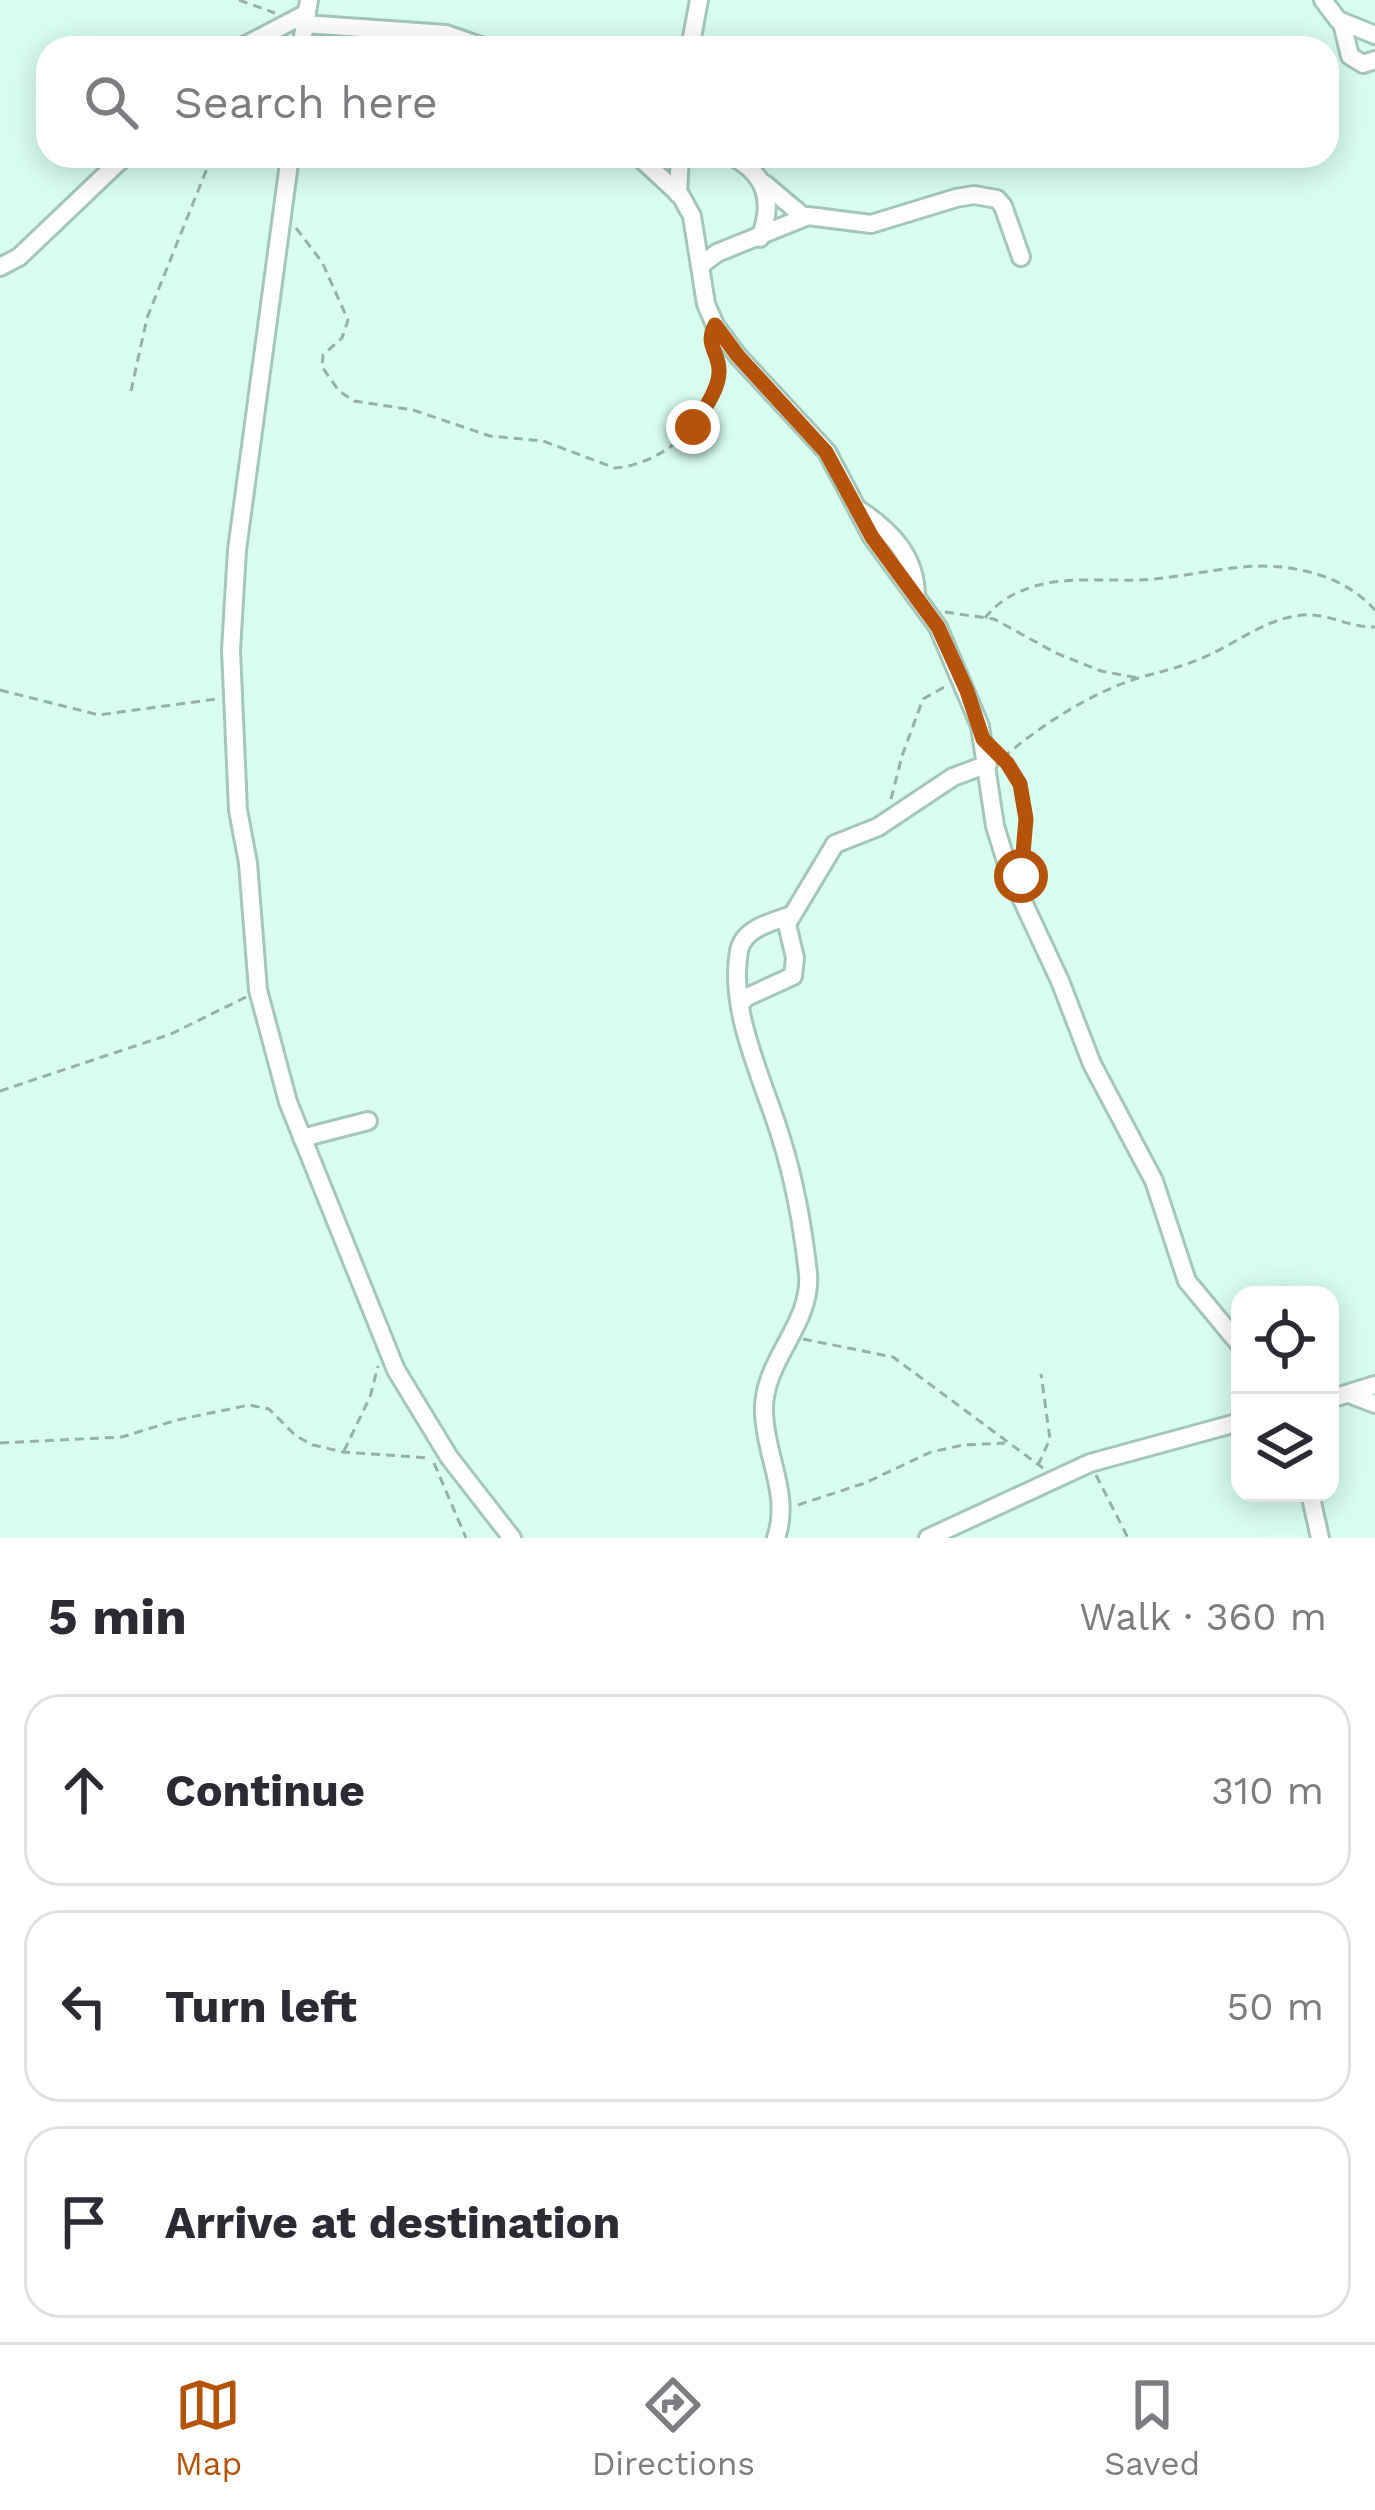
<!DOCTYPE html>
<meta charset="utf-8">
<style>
body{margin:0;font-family:"Work Sans",sans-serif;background:#f7f7f7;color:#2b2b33}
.controls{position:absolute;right:36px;bottom:36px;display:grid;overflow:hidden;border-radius:24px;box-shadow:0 6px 30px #0003}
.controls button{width:108px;height:108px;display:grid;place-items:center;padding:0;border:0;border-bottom:3px solid #e1e1e2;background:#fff;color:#2b2b33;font:60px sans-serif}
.stop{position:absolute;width:36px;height:36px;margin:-27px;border:9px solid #b45309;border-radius:50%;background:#fff}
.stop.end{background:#b45309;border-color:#fff;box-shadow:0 3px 12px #0008}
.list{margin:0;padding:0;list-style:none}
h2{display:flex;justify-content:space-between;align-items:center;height:156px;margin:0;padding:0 48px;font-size:51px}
h2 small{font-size:39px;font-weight:400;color:#7c7c81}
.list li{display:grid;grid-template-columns:78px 1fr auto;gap:36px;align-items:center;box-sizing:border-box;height:192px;margin:0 24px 24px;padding:0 24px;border:3px solid #e1e1e2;border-radius:36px}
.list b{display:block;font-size:45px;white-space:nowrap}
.list em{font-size:39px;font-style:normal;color:#7c7c81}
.icon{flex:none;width:66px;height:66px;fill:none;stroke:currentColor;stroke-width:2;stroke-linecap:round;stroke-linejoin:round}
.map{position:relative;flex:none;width:1375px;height:1538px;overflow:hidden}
.search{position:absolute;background:#fff;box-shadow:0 6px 30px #0003;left:36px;right:36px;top:36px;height:132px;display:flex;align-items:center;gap:30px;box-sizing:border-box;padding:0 42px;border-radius:36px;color:#7c7c81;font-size:45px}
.sheet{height:804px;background:#fff}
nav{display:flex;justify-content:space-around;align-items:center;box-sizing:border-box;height:168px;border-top:3px solid #e1e1e2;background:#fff;font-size:33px;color:#7c7c81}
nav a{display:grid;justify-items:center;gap:6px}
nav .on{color:#b45309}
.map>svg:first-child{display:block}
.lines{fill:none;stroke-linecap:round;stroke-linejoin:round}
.street-casing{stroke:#a3c7ba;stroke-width:22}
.path{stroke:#95b2a7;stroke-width:3;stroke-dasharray:9 6;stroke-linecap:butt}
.street{stroke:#fff;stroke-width:16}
.route{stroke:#b45309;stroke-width:15}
</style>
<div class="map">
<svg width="1375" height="1538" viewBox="0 0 1375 1538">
<rect width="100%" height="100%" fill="#d8feef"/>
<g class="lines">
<!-- street casing -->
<g class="street-casing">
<g id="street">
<path d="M 1323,0 L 1338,20 L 1375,35"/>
<path d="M 1342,23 L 1350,56 L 1363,64 L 1375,60"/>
<path d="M 304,24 L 446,34 L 486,48"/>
<path d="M 240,48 L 307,13"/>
<path d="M 301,48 L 309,0"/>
<path d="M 690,48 L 699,0"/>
<path d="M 290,156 L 237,550 L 231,650 L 238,810 L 248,863 L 258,990 L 288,1102 L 396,1370 L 449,1457 L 512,1538"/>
<path d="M 638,156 L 681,196 L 692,216 L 706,304 L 715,325 L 738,356 L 827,452 L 872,537 L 938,627 L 980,726 L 995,826 L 1010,874 L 1060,981 L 1092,1064 L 1154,1181 L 1187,1281 L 1240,1345"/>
<path d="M 731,156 C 767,174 774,202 760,238"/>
<path d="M 765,184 L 804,217"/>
<path d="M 678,194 L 680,156"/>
<path d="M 701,265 L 717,253 L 808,216 L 871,224 L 956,198 L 974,195 L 997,199 L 1003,206 L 1021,257"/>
<path d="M 0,267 L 19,257 L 125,156"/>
<path d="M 861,511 C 892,532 915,556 916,595"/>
<path d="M 740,1004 L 747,997 L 793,976 L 795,958 L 787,924 L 835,844 L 878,827 L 953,777 L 988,764"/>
<path d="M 302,1138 L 368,1121"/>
<path d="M 1349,1394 L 1375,1404"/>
<path d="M 1330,1399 L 1375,1385"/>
<path d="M 1310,1493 L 1320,1538"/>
<path d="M 776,1538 C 791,1494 765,1457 764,1412 C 762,1361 812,1325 808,1274 C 803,1228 795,1182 781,1138 C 764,1081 728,1012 739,951 C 743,929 771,922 789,916"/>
<path d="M 928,1538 L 1090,1463 L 1240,1422"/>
</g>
</g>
<!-- path -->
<g class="path">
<path d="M 239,0 L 275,13"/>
<path d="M 296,228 L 322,262 L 348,320 L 342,338 L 323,355 L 322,367 L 339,391 L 354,401 L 413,410 L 490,436 L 543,441 L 615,468 C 660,465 713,422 719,375 C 720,365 714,356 711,347"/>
<path d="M 131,391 L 147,318 L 212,156"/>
<path d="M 945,612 L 994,619 L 1056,653 L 1101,671 L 1138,678"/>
<path d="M 985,618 C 999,600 1017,591 1039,585 C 1070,577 1107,581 1140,580 C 1191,578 1243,559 1295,569 C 1326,574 1354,587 1375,610"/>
<path d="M 0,690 L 99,715 L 216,699"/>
<path d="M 1003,758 C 1039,726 1091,693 1138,678 C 1163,671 1186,666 1209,655 C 1239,641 1268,618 1303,615 C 1329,613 1350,628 1375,627"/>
<path d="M 1003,759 L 1023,796 L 1024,863"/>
<path d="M 891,799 L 902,756 L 923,699 L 948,685"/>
<path d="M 0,1091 L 171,1034 L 246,997"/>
<path d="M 803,1339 L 893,1357 L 1043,1468"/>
<path d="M 0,1443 L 122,1437 L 177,1420 L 249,1405 L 269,1409 L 296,1436 L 313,1445 L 343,1452 L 430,1458"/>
<path d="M 344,1451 L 370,1397 L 378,1366"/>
<path d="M 434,1463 L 466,1538"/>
<path d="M 1038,1465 L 1050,1439 L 1041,1374"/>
<path d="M 1096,1475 L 1128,1538"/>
<path d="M 798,1505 L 865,1483 L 931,1452 L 963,1445 L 1005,1443"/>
</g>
<!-- street -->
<use href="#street" class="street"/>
</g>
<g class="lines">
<!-- route -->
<path class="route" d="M 693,427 C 702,412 719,390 719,372 C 720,353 704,345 715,325 L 738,356 L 826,452 L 872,537 L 938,627 L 967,691 L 983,739 L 1007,763 L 1020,784 L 1026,819 L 1021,876"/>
</g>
</svg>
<div class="controls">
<button><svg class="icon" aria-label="locate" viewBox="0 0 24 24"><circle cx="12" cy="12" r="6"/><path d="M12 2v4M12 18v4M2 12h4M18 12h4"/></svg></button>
<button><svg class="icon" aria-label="layers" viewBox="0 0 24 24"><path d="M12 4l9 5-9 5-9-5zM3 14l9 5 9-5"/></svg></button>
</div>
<div class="stop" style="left:1021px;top:876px"></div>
<div class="stop end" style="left:693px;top:427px"></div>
<div class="search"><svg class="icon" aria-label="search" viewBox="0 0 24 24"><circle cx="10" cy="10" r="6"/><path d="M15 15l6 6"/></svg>Search here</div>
</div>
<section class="sheet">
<h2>5 min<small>Walk · 360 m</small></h2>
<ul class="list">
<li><svg class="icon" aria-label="ahead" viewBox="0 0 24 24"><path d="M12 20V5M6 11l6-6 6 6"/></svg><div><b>Continue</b></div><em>310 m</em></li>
<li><svg class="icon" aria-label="left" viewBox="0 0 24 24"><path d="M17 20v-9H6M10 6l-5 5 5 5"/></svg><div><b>Turn left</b></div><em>50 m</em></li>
<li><svg class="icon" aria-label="arrive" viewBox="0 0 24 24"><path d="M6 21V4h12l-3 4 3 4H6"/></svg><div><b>Arrive at destination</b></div></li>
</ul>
</section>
<nav>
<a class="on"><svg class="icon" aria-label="map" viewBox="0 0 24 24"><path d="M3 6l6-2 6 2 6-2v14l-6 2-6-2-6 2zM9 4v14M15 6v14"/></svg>Map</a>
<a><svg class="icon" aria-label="directions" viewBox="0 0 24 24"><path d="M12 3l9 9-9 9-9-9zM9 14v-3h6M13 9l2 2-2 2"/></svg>Directions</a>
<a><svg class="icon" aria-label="saved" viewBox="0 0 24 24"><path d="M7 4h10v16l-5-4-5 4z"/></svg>Saved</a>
</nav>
